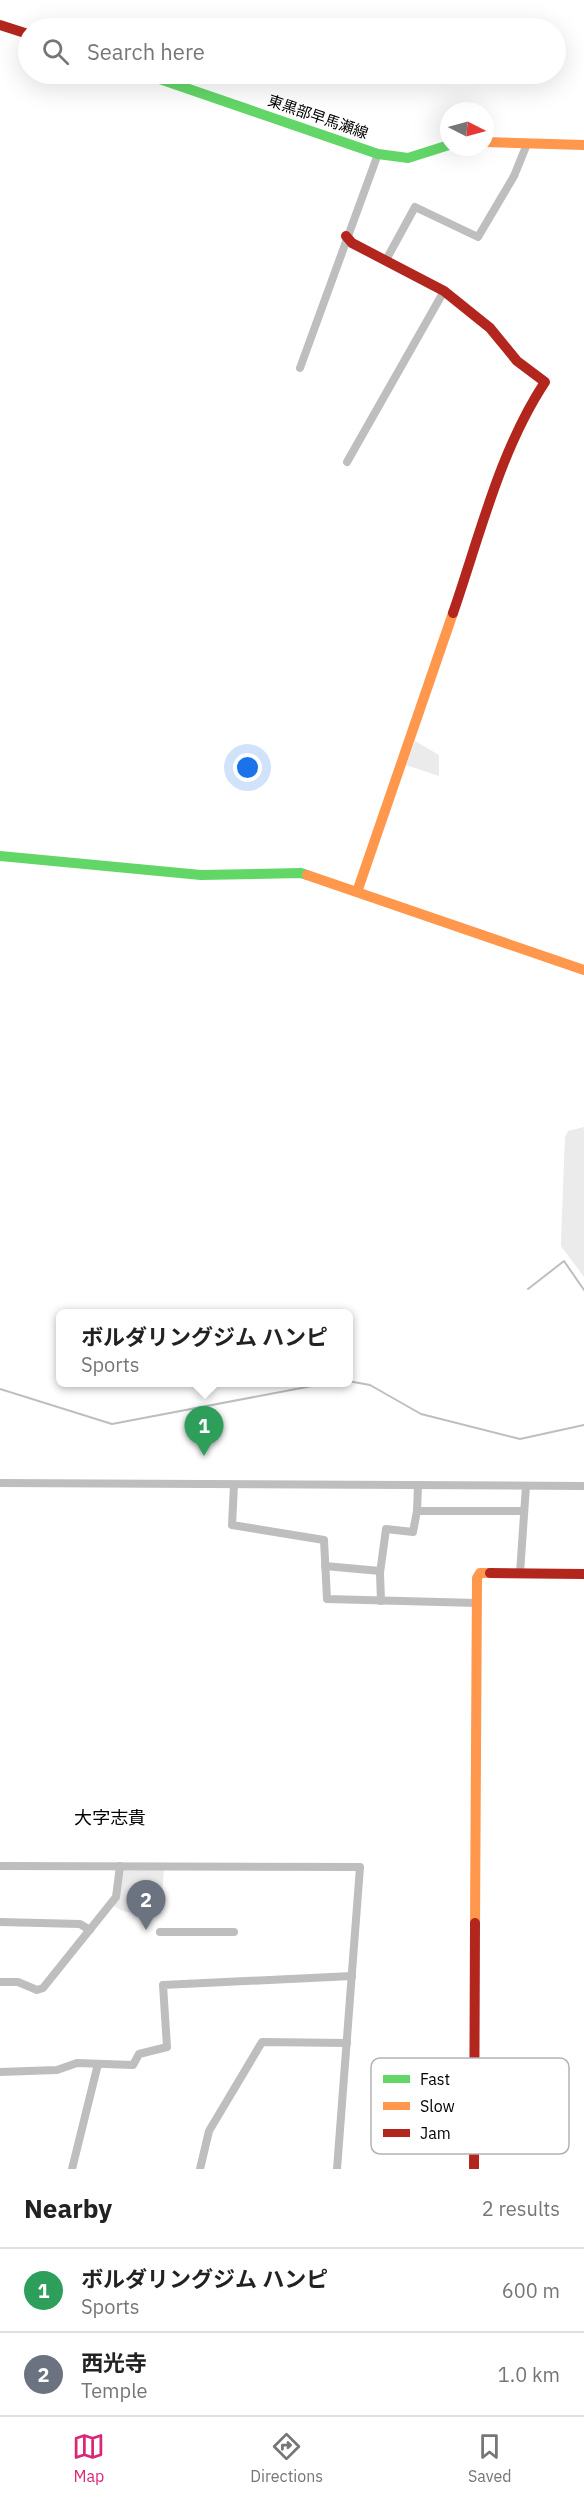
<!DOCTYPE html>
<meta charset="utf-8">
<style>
body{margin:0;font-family:"IBM Plex Sans","Noto Sans JP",sans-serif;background:#f2f2f2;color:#222}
.compass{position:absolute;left:440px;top:102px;width:54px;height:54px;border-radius:50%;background:#fff;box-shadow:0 6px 24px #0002;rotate:96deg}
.you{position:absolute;left:248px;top:768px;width:21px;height:21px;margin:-15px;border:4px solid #fff;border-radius:50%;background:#1a73e8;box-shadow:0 0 0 9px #1a73e833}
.badge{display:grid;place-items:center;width:39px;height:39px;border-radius:50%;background:#db2777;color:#fff;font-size:20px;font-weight:700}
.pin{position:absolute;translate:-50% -50px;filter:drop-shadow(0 2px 3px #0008)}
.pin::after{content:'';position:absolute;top:32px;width:21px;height:18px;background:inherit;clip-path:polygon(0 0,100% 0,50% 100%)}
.popup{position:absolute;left:56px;top:1309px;width:297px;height:78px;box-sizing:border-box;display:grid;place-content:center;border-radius:9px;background:#fff;filter:drop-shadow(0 2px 4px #0005);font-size:20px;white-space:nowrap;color:#767676}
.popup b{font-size:22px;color:#222}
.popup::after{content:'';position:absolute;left:50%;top:100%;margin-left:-12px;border:12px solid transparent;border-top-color:#fff}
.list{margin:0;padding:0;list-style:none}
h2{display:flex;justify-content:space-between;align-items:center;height:78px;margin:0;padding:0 24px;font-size:26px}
h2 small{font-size:20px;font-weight:400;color:#767676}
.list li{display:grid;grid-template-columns:39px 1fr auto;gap:18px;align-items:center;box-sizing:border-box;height:84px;padding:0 24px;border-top:2px solid #e0e0e0}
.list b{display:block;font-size:22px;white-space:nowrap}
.list p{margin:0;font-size:20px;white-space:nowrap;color:#767676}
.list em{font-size:20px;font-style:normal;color:#767676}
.icon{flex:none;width:33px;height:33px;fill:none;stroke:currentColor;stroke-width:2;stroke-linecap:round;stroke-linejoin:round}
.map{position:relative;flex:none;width:584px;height:2169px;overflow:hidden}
.search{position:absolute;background:#fff;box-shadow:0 6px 24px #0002;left:18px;right:18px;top:18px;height:66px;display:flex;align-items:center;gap:15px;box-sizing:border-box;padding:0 21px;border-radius:33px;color:#767676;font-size:22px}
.sheet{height:246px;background:#fff}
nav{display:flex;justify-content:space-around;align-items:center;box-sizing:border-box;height:84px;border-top:2px solid #e0e0e0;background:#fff;font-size:16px;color:#767676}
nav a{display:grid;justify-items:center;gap:3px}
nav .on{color:#db2777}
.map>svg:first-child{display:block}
.green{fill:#ebebeb}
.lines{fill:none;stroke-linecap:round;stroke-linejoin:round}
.stream{stroke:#bebebe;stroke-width:2}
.street{stroke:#bebebe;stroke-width:8}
.fast{stroke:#63d668;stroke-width:10}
.slow{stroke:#ff974d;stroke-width:10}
.jam{stroke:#b3261e;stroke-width:10}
.labels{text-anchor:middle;stroke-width:5;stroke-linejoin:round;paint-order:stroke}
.street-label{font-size:15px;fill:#000;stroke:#fff}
.quarter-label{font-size:18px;fill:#000;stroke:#fff}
.key{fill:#fff;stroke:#b2b2b2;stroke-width:1.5}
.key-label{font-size:16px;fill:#000}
</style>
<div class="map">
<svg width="584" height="2169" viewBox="0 0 584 2169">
<rect width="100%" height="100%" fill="#fff"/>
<!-- green -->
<g class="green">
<path d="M 415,741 L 439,755 L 439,776 L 406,765 Z"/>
<path d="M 584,1127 L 584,1277 L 561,1246 L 561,1240 L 565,1137 L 568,1131 Z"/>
<path d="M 121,1867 L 164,1868 L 161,1914 C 147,1913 123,1917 113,1904 Z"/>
</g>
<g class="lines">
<!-- stream -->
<g class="stream">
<path d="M 528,1289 L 564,1261 L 584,1290"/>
<path d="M 348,1381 L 370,1385 L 421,1414 L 520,1439 L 584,1425"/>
<path d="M 0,1389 L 112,1424 L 333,1382"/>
</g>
<!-- street -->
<g class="street">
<path d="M 386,260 L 415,207 L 478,237 L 514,176 L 527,144"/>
<path d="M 300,368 L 378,154"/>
<path d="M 347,462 L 444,291"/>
<path d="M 0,1483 L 584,1486"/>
<path d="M 234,1485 L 232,1525 L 324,1540 L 327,1599 L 477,1603"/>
<path d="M 418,1485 L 417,1511 L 524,1511"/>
<path d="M 325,1566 L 380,1571"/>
<path d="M 520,1573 L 526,1486"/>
<path d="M 381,1601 L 380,1573 L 386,1529 L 413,1532 L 417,1511"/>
<path d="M 0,1866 L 360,1867 L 337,2169"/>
<path d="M 0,1922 L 80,1924 L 90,1930"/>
<path d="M 160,1932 L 234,1932"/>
<path d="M 0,1982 L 18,1982 L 37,1990 L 43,1988 L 116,1897 L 120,1866"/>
<path d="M 0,2072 L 57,2070 L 77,2063 L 133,2065 L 139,2054 L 167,2047 L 163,1985 L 352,1976"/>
<path d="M 72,2169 L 98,2064"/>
<path d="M 200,2169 L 209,2131 L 262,2042 L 347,2043"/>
</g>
<!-- fast -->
<g class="fast">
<path d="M 145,74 L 378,154 L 408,158 L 449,145"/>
<path d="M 0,856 L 201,875 L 301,873 L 307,875"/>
</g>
<!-- slow -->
<g class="slow">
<path d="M 485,142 L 584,145"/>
<path d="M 307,875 L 584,970"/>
<path d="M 357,892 L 453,613"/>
<path d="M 475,1923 L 477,1578 L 480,1573 L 490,1573"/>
</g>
<!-- jam -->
<g class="jam">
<path d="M 0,25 L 28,34"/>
<path d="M 346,236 L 352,243 L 444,291 L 490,328 L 517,361 L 545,382 C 500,450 480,535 453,613"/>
<path d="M 490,1573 L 584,1574"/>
<path d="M 474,2169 L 475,1923"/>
</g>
</g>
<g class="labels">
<!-- street labels -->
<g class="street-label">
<text transform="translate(318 117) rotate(19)" y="5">東黒部早馬瀬線</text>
</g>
<!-- quarter labels -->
<g class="quarter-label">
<text x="110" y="1824">大字志貴</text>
</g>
</g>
<!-- legend -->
<rect x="371" y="2058" width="198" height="96" rx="9" class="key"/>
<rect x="383" y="2075" width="27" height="8" fill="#63d668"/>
<rect x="383" y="2102" width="27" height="8" fill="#ff974d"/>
<rect x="383" y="2129" width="27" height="8" fill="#b3261e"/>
<g class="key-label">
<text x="420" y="2085">Fast</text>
<text x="420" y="2112">Slow</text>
<text x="420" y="2139">Jam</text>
</g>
</svg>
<svg class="compass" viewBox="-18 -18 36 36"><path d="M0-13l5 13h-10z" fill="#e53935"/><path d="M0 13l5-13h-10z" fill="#767676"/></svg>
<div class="you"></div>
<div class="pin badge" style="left:204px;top:1456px;background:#2e9e5b">1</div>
<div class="popup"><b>ボルダリングジム ハンピ</b>Sports</div>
<div class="pin badge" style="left:146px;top:1930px;background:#6b7280">2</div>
<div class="search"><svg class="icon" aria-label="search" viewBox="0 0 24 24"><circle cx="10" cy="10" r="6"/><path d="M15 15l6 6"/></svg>Search here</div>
</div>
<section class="sheet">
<h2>Nearby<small>2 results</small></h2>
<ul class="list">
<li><span class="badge" style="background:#2e9e5b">1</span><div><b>ボルダリングジム ハンピ</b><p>Sports</p></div><em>600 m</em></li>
<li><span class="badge" style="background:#6b7280">2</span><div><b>西光寺</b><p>Temple</p></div><em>1.0 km</em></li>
</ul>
</section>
<nav>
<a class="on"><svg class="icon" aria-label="map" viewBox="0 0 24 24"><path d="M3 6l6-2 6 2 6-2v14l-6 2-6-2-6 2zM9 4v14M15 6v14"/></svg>Map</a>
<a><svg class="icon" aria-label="directions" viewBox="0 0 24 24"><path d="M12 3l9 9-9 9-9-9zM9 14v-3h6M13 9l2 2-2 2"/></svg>Directions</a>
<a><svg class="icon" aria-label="saved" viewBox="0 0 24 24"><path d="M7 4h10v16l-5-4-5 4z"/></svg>Saved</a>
</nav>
